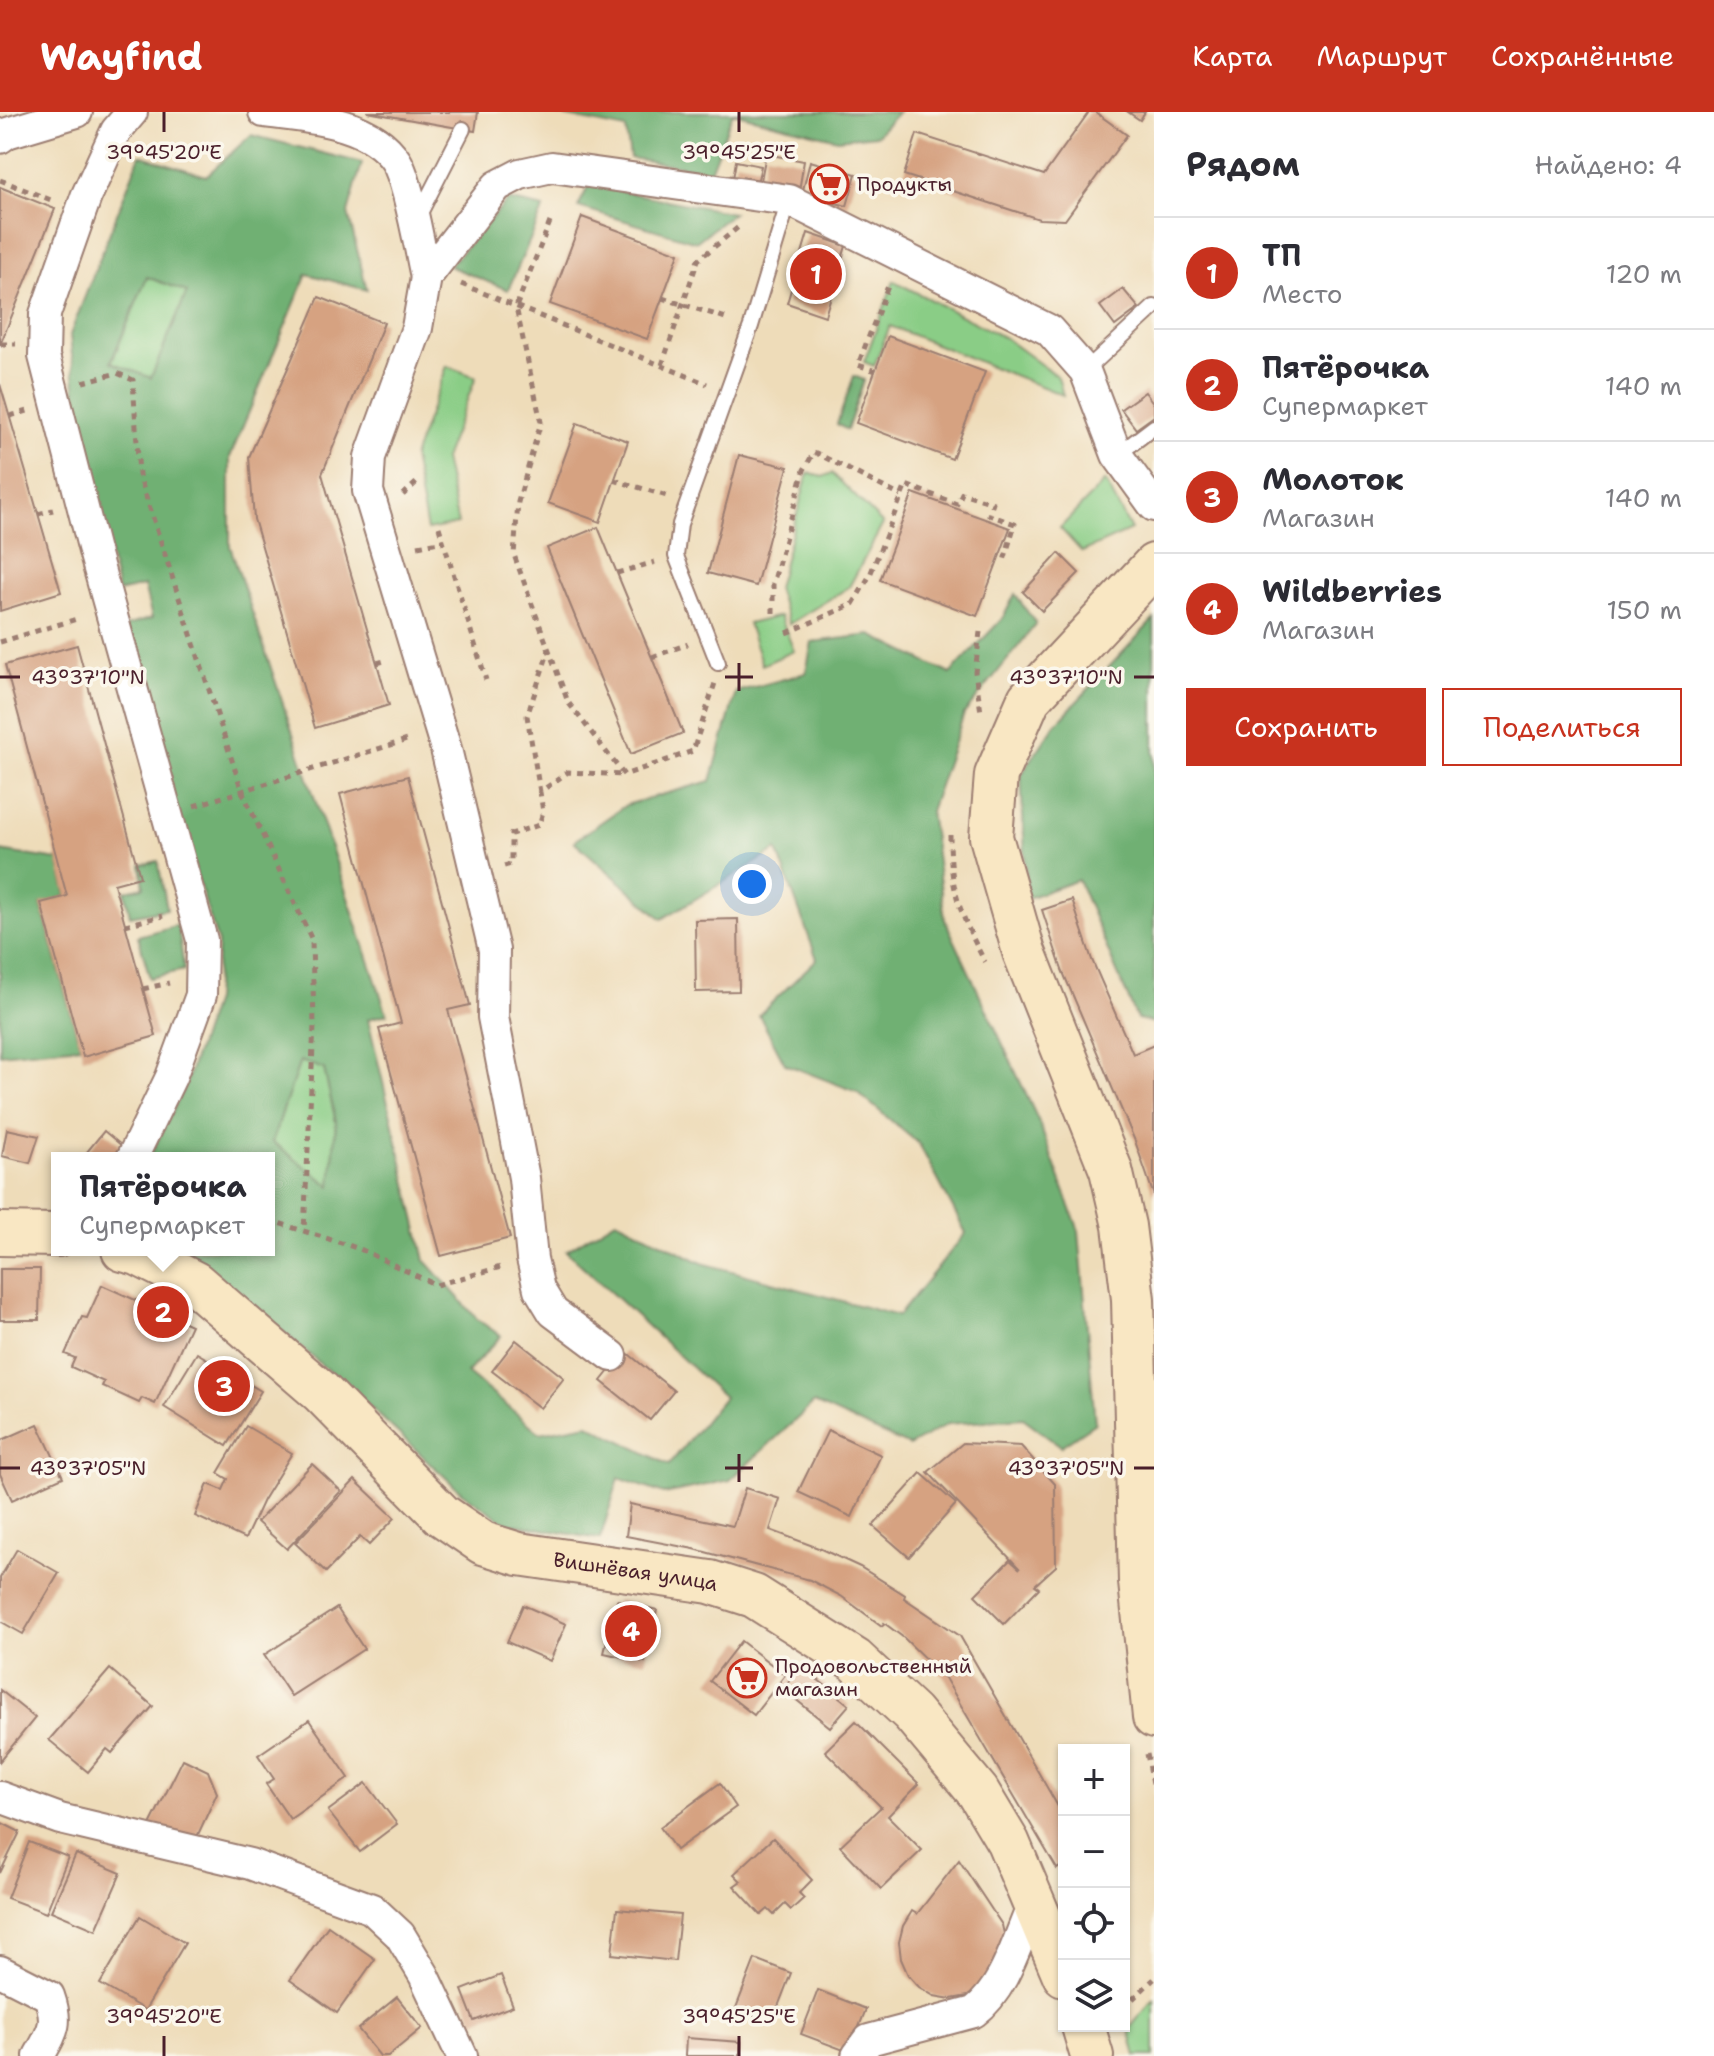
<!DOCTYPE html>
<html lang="ru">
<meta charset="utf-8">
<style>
body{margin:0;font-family:"Shantell Sans",sans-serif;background:#f7f7f7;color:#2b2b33}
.controls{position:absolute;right:24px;bottom:24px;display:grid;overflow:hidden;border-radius:0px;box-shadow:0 2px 6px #0004}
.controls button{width:72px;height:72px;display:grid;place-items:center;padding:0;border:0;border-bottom:2px solid #e1e1e2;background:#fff;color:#2b2b33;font:40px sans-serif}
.you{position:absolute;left:752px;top:772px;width:28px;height:28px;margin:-20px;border:6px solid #fff;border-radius:50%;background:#1a73e8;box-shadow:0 0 0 12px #1a73e833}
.badge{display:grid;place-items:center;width:52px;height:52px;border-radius:50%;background:#c8321e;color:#fff;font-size:26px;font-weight:700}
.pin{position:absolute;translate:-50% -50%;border:4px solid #fff;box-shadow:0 2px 8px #0006}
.popup{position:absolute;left:51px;top:1040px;width:224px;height:104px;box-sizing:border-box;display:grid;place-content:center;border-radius:0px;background:#fff;filter:drop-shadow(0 2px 6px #0005);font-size:26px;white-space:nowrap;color:#7c7c81}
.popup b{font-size:30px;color:#2b2b33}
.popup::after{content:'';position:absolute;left:50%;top:100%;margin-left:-16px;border:16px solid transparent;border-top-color:#fff}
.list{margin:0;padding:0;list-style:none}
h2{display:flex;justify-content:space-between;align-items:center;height:104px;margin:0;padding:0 32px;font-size:34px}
h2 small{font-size:26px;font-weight:400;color:#7c7c81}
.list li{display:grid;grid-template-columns:52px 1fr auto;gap:24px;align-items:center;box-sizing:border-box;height:112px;padding:0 32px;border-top:2px solid #e1e1e2}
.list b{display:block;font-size:30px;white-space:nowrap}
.list p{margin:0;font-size:26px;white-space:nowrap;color:#7c7c81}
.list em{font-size:26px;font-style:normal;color:#7c7c81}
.actions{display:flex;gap:16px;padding:24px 32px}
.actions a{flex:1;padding:18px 0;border:2px solid #c8321e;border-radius:0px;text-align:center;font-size:28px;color:#c8321e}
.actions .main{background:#c8321e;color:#fff}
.icon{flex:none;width:44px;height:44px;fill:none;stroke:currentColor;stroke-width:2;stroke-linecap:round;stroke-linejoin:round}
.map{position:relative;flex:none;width:1154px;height:1944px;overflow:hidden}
header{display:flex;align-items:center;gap:48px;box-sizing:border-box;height:112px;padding:0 40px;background:#c8321e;color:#fff}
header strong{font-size:38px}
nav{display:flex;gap:44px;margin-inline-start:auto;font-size:28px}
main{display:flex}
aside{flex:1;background:#fff}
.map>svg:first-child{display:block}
.green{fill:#8acd86;stroke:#6a7658;stroke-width:2}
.forest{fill:#6fb073;stroke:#5c684f;stroke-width:2;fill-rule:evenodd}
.building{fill:#d6a281}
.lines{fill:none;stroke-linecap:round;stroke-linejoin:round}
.lane-casing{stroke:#9c7e72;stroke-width:18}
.street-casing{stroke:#9c7e72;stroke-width:34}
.secondary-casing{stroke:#9c7e72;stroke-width:46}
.path{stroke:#9c7e72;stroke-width:5;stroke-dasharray:6 6;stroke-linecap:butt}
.lane{stroke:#fff;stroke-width:14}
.street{stroke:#fff;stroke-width:30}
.secondary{stroke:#f9e7c3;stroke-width:42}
.ticks{fill:none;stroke:#4a1f2b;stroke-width:3}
.labels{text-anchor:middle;stroke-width:7;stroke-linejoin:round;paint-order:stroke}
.poi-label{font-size:20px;fill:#4a1f2b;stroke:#fbf7ec;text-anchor:start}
.street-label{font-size:20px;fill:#4a1f2b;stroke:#fbf7ec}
.ticks-label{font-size:20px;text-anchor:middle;fill:#4a1f2b;stroke:#fbf7ec;stroke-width:7;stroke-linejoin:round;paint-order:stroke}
</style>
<header>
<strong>Wayfind</strong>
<nav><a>Карта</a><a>Маршрут</a><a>Сохранённые</a></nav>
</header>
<main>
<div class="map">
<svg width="1154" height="1944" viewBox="0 0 1154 1944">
<rect width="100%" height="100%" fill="#fbf7ec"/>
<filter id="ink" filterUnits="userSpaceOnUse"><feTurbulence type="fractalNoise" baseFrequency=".0125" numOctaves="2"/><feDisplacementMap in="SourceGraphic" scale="16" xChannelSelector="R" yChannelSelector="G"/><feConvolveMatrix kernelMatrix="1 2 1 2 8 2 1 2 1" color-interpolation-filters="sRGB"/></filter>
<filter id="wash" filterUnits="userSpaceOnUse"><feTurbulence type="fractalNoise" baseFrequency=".006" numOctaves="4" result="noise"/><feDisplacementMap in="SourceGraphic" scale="32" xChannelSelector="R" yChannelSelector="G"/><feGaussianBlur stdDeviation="1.8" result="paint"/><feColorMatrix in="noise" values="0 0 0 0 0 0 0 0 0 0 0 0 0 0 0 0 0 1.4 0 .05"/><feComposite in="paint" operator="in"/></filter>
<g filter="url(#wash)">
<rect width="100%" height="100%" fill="#eedcb9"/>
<!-- green -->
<g class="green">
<path d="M 147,165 L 187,180 L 151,267 L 111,251 Z"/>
<path d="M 894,169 L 1005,226 L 1058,265 L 1063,283 L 890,214 L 874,254 L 864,250 Z"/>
<path d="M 447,254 L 476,265 L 444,347 L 458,412 L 427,418 L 413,345 Z"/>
<path d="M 808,361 L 823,365 L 832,361 L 883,412 L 849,475 L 789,512 L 777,476 Z"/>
<path d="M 1105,369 L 1131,418 L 1082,440 L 1060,416 Z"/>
<path d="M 780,504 L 794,539 L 762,553 L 748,512 Z"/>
<path d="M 300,949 L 324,956 L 336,1010 L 332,1075 L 272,1030 Z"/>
<path d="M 1154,1887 L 1154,1944 L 1136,1944 L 1129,1917 Z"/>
</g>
<!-- forest -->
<g class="forest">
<path d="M 544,0 L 898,0 L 877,23 L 837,27 L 733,1 L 710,59 L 630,46 L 626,17 Z"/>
<path d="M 251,23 L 362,51 L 348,101 L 367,178 L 307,162 L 230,345 L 230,434 L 387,902 L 368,907 L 425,1148 L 478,1208 L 501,1224 L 467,1261 L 540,1321 L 588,1312 L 669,1353 L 724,1285 L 566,1139 L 616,1108 L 702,1151 L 898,1204 L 966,1121 L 919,1032 L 857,980 L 785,952 L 759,903 L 817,847 L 777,738 L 662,807 L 574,729 L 626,693 L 711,669 L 736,580 L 806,561 L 812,530 L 871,523 L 950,562 L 1003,506 L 1015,482 L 1036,512 L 964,602 L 930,699 L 945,808 L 1038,1008 L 1079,1119 L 1095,1311 L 1061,1334 L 1023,1306 L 948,1312 L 909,1334 L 814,1291 L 730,1368 L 664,1382 L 619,1366 L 600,1427 L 506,1411 L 460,1379 L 367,1292 L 213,1160 L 169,1138 L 269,1138 L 269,1046 L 149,1046 L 184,976 L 214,888 L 218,831 L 183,720 L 126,514 L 152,506 L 144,474 L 118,480 L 77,295 L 70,223 L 140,43 L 206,64 ZM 147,165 L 187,180 L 151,266 L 111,250 ZM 300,949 L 324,957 L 336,1010 L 331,1074 L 272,1030 Z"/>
<path d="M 589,73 L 733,101 L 696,130 L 578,95 Z"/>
<path d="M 508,88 L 544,96 L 508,178 L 449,154 Z"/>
<path d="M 854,264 L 864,268 L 847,318 L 837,312 Z"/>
<path d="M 1154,507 L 1154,911 L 1137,907 L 1078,768 L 1027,786 L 1021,663 L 1055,613 Z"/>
<path d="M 0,739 L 58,748 L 67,784 L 41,792 L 80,934 L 0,942 Z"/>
<path d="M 158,749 L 167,797 L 130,804 L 125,779 L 144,775 L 141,753 Z"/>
<path d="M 178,813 L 184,858 L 150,866 L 138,824 Z"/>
</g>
<g id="blocks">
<!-- building -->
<g class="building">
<path d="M 367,0 L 478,0 L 475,19 Z"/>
<path d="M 1089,0 L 1095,0 L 1127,23 L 1065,108 L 1039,107 L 904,63 L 917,22 L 1044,63 Z"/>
<path d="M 1128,0 L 1145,0 L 1140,8 Z"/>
<path d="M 766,42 L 804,49 L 799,79 L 760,73 Z"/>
<path d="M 736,49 L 761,54 L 756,76 L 732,72 Z"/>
<path d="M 810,49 L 856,62 L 847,94 L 802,82 Z"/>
<path d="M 0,75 L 55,97 L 0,233 Z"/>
<path d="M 582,105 L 679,141 L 647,227 L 550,192 Z"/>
<path d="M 808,121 L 846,134 L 825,204 L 787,191 Z"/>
<path d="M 1123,177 L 1139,196 L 1115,214 L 1100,194 Z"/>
<path d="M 319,185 L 384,211 L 322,362 L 389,593 L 315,616 L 254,407 L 249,345 Z"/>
<path d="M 888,224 L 985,260 L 952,347 L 856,311 Z"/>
<path d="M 0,272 L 61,480 L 0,499 Z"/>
<path d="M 1145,280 L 1154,292 L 1154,304 L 1136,317 L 1121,297 Z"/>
<path d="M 577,311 L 628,329 L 600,410 L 548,391 Z"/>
<path d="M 739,343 L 788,355 L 756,474 L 708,461 Z"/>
<path d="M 913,381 L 1010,416 L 977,504 L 880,468 Z"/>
<path d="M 598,415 L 683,621 L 631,642 L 547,436 Z"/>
<path d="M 1059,441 L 1079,461 L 1042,499 L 1023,480 Z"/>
<path d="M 77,533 L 140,765 L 114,772 L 156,924 L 83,945 L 41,791 L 67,784 L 5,553 Z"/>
<path d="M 408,664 L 470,893 L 448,898 L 510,1126 L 441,1144 L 379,917 L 401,911 L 340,682 Z"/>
<path d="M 1072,788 L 1092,848 L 1133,942 L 1154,933 L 1154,1084 L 1135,1029 L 1062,858 L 1042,798 Z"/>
<path d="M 738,807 L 739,879 L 696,880 L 695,808 Z"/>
<path d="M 7,1017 L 39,1024 L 30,1051 L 2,1044 Z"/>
<path d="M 104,1019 L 122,1034 L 112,1046 L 82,1046 Z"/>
<path d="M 0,1157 L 40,1157 L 39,1208 L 0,1208 Z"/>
<path d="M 102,1173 L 191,1213 L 155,1292 L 142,1286 L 139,1291 L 102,1274 L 104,1270 L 71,1255 L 75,1246 L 65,1242 L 82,1205 L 87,1206 Z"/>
<path d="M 516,1228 L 564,1266 L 540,1296 L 492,1259 Z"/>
<path d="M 625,1239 L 674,1279 L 650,1308 L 601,1269 Z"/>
<path d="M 197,1241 L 261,1279 L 227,1334 L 164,1295 Z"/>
<path d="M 38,1312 L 63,1365 L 12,1388 L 0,1362 L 0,1329 Z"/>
<path d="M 246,1314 L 292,1341 L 263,1388 L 245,1427 L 195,1404 L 208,1372 L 223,1378 L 228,1367 L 218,1361 Z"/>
<path d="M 828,1318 L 881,1343 L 852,1405 L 798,1380 Z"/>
<path d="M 963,1331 L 1021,1334 L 1055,1372 L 1056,1454 L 1035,1473 L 1039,1476 L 1004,1512 L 975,1483 L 1010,1448 L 1020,1457 L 928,1360 Z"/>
<path d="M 312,1352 L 341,1379 L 287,1437 L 257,1410 Z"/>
<path d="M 921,1361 L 956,1392 L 909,1445 L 873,1414 Z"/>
<path d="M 355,1368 L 395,1406 L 369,1433 L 360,1425 L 326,1460 L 295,1431 Z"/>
<path d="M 745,1376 L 780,1387 L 770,1418 L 821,1437 L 860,1455 L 905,1483 L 904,1486 L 960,1524 L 1064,1705 L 1064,1752 L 1057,1757 L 945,1566 L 904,1526 L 884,1511 L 882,1514 L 841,1484 L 810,1468 L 694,1437 L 626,1424 L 630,1392 L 733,1414 Z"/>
<path d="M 17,1437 L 59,1461 L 23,1522 L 0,1509 L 0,1466 Z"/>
<path d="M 617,1488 L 657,1498 L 645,1550 L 604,1541 Z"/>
<path d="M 523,1493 L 566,1512 L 550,1549 L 507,1530 Z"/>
<path d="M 337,1496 L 364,1537 L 291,1584 L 264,1543 Z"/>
<path d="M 741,1529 L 785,1563 L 754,1603 L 710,1569 Z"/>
<path d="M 801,1554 L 849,1593 L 830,1615 L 783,1577 Z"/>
<path d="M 110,1557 L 153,1594 L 112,1641 L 107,1637 L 88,1660 L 49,1628 Z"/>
<path d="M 0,1578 L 35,1606 L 0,1649 Z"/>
<path d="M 309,1608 L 349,1666 L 290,1707 L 266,1672 L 274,1667 L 258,1643 Z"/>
<path d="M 856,1609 L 919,1672 L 888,1704 L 922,1738 L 881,1777 L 840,1734 L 881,1695 L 825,1639 Z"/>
<path d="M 183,1647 L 208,1659 L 217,1681 L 196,1727 L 152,1720 L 151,1711 Z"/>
<path d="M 366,1671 L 397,1712 L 360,1740 L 328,1699 Z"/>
<path d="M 720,1671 L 736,1695 L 676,1738 L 660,1715 Z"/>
<path d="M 0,1710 L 20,1720 L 0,1761 Z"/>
<path d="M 773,1726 L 812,1768 L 799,1781 L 804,1786 L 791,1798 L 785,1792 L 774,1803 L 768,1797 L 761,1803 L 734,1774 L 741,1769 L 734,1762 Z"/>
<path d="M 29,1730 L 68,1745 L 46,1801 L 7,1786 Z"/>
<path d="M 76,1742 L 121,1761 L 96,1818 L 51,1799 Z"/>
<path d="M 959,1748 L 1002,1813 L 1006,1831 L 983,1877 L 968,1884 L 951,1887 L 934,1884 L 919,1875 L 908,1863 L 901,1847 L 899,1830 L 903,1814 L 912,1799 L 917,1802 Z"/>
<path d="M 617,1797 L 680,1803 L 675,1849 L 612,1842 Z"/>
<path d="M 140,1804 L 185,1831 L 145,1898 L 100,1872 Z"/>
<path d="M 328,1814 L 375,1847 L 337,1901 L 290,1868 Z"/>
<path d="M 755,1847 L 791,1861 L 772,1910 L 736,1896 Z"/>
<path d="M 501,1863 L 513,1894 L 474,1909 L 462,1878 Z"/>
<path d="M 818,1878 L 866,1897 L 849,1940 L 801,1922 Z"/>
<path d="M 397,1885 L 422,1916 L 388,1944 L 380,1944 L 358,1917 Z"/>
<path d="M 686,1926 L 741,1930 L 740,1944 L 685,1944 Z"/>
</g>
</g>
</g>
<g filter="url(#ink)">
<use href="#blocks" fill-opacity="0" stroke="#9c7e72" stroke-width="2"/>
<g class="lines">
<!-- lane casing -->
<g class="lane-casing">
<g id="lane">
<path d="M 418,105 L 463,17"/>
<path d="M 1085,259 L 1154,195"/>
<path d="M 1117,343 L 1154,315"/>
<path d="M 718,551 L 676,444 L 680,412 L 751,214 L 789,88"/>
</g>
</g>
<!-- street casing -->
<g class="street-casing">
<g id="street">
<path d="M 132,0 L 116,19 L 86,85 L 45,202 L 44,244 L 94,439 L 202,828 L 201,883 L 171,965 L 132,1046"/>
<path d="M 264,0 C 307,6 369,8 396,49 C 409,70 420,138 426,165"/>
<path d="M 0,26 L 7,21 L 77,0"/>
<path d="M 612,1244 L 553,1200 L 539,1177 L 532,1147 L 524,1066 L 493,905 L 494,838 L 446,637 L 368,379 L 370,345 L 417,216 L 426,165 L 497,74 L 520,62 L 552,55 L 789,88 L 1049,218 L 1085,259 L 1117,343 L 1154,394"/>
<path d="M 0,1685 L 60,1707 L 250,1752 L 372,1797 L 400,1823 L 424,1863 L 462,1944"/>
<path d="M 0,1859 L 49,1884 C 59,1912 53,1919 39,1944"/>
<path d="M 857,1944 L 869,1928 L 974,1900 C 1006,1876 1017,1828 1033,1793"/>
</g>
</g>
<!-- secondary casing -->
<g class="secondary-casing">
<g id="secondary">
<path d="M 1154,453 L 1029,587 L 996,663 L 991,725 L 1024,840 L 1111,1058 L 1124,1114 L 1133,1187 L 1140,1470 L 1154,1605"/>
<path d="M 0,1122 L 57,1123"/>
<path id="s1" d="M 123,1138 L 138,1142 L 195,1171 L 321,1280 L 442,1403 L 483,1431 L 519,1442 L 710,1470 L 754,1484 L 855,1548 L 912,1601 L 978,1680 L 1008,1730 L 1064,1863"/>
<path d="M 1083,1914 L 1092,1944"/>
</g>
</g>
<!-- path -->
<g class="path">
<path d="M 0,68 L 51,88"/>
<path d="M 550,110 L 516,195 L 541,310 L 518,390 L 514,443 L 568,590 L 624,663 L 693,639 L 715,571"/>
<path d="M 461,172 L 707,272"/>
<path d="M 662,186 L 729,207"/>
<path d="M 1,232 L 16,232"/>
<path d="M 662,253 L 698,148 L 741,113"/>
<path d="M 876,259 L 858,253 L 888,174"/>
<path d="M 83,270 L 117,261 L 133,268 L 139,363 L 242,679 L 312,828 L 314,914 L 304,1119"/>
<path d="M 10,304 L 28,299"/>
<path d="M 614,368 L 667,384"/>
<path d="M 403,383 L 418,369"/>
<path d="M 38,402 L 53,398"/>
<path d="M 439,415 L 486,568"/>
<path d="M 418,434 L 444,429"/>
<path d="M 617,461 L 655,450"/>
<path d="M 773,501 L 773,472 L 804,358 L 814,340 L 901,384"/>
<path d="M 980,520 L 975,560 L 981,600"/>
<path d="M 787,521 L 853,492 L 870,463 L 906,373 L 957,392 L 962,381 L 993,391 L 989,403 L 1015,412 L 1003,452"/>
<path d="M 0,530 L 80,506"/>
<path d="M 652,545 L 688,532"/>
<path d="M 377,551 L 388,548"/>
<path d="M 540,680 L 527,604 L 549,538"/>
<path d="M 194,694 L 410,627"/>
<path d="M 950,723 C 950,778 960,802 985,850"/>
<path d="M 504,754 L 511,752 L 511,722 L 539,713 L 543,700 L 540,680 L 568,660 L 624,663"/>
<path d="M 125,813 L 163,804"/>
<path d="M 143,877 L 169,871"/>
<path d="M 269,1108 L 360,1137 L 436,1173 L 501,1155"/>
<path d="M 1147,1642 L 1154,1676"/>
<path d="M 1124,1895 L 1154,1867"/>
</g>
<!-- lane -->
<use href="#lane" class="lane"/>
<!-- street -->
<use href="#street" class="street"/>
<!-- secondary -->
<use href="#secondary" class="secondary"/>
</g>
</g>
<!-- ticks -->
<path class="ticks" d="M 164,0 L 164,20M 739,0 L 739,20M 739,551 L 739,579M 0,565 L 20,565M 725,565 L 753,565M 1134,565 L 1154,565M 739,1342 L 739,1370M 0,1356 L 20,1356M 725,1356 L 753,1356M 1134,1356 L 1154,1356M 164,1924 L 164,1944M 739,1924 L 739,1944"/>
<!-- icons -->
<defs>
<g id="supermarket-ring" transform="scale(2)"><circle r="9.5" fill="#fbf7ec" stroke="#c8321e" stroke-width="1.5"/><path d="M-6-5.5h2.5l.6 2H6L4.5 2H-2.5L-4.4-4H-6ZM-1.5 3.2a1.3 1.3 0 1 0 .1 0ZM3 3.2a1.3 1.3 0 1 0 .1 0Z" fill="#c8321e"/></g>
</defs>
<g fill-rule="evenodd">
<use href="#supermarket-ring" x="829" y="72"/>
<use href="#supermarket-ring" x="747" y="1566"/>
</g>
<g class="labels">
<!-- poi labels -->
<g class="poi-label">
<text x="857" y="79">Продукты</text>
<text x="775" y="1561">Продовольственный<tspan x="775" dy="23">магазин</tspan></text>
</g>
<!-- street labels -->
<g class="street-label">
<text dy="7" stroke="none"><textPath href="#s1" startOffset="624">Вишнёвая улица</textPath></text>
</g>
</g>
<g class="ticks-label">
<text x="164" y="47">39°45'20"E</text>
<text x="739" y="47">39°45'25"E</text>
<text x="88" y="572">43°37'10"N</text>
<text x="1066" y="572">43°37'10"N</text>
<text x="88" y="1363">43°37'05"N</text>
<text x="1066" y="1363">43°37'05"N</text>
<text x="164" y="1911">39°45'20"E</text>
<text x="739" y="1911">39°45'25"E</text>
</g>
</svg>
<div class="controls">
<button>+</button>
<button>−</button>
<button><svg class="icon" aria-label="locate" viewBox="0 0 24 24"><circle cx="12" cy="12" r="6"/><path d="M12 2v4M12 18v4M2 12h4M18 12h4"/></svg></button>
<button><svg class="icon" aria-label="layers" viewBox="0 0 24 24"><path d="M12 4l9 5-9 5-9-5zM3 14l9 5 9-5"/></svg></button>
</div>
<div class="you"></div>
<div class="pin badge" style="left:816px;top:162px">1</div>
<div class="pin badge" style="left:163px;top:1200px">2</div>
<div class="popup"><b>Пятёрочка</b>Супермаркет</div>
<div class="pin badge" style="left:224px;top:1274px">3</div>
<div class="pin badge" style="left:631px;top:1519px">4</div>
</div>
<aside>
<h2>Рядом<small>Найдено: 4</small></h2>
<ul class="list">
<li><span class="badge">1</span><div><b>ТП</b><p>Место</p></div><em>120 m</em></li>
<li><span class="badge">2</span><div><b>Пятёрочка</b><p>Супермаркет</p></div><em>140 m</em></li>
<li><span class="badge">3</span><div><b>Молоток</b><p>Магазин</p></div><em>140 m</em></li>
<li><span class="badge">4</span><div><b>Wildberries</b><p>Магазин</p></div><em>150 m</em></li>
</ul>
<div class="actions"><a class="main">Сохранить</a><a>Поделиться</a></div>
</aside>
</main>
